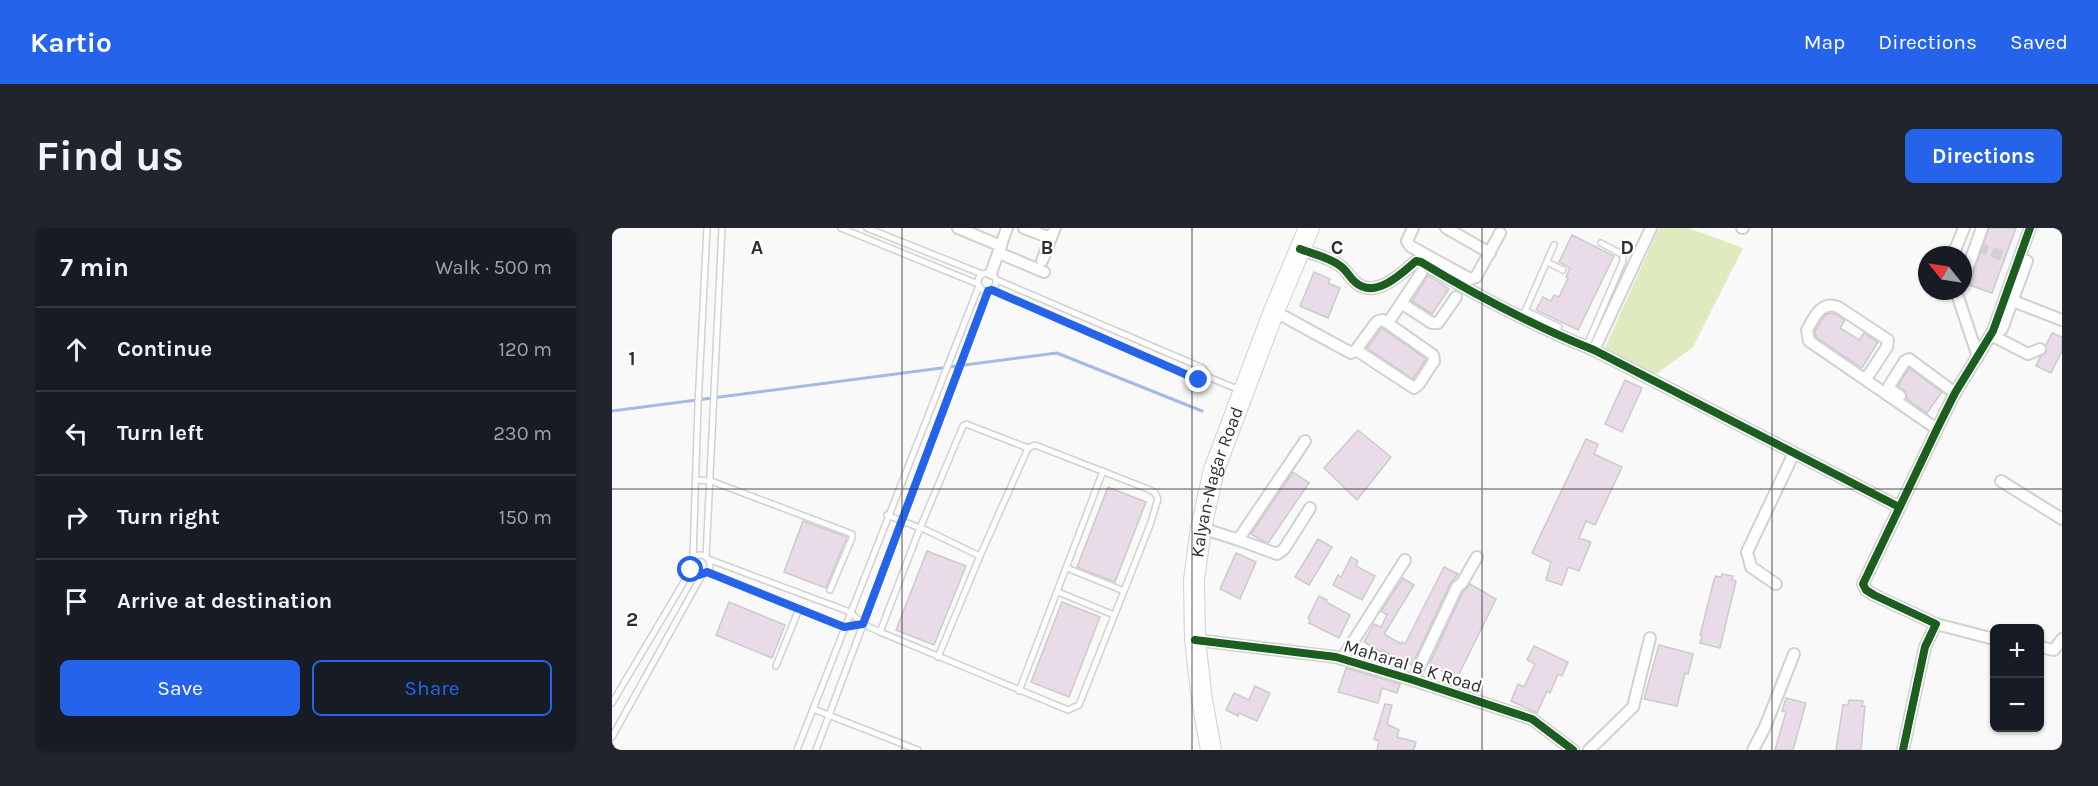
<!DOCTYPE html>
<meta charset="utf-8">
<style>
body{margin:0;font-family:Karla,sans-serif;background:#20242c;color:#f1f3f6}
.controls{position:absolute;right:18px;bottom:18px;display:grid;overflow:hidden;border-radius:9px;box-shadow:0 2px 4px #0004}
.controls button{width:54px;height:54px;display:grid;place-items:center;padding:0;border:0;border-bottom:2px solid #363941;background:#171b24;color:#f1f3f6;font:30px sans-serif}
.compass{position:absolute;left:1306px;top:18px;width:54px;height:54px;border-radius:50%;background:#171b24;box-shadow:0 2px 4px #0004;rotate:300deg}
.stop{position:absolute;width:18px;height:18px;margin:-14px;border:4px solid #2563eb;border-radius:50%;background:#fff}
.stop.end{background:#2563eb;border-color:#fff;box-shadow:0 2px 6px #0008}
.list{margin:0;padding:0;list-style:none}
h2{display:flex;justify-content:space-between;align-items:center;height:78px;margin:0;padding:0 24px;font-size:26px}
h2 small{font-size:20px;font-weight:400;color:#9ea1a6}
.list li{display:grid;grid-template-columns:39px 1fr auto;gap:18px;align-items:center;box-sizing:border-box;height:84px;padding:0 24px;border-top:2px solid #363941}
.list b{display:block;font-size:22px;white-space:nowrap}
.list em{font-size:20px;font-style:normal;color:#9ea1a6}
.actions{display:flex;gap:12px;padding:18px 24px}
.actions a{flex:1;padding:14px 0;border:2px solid #2563eb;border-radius:9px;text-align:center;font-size:21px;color:#2563eb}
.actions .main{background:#2563eb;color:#fff}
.icon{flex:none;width:33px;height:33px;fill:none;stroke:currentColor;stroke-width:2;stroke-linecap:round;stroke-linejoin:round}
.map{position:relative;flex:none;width:1450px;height:522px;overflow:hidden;border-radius:9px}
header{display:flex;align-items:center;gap:36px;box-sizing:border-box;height:84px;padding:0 30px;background:#2563eb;color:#fff}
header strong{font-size:28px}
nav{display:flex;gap:33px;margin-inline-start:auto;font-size:21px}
.intro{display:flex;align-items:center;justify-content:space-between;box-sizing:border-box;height:144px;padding:0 36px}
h1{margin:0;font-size:42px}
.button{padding:15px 27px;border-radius:9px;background:#2563eb;color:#fff;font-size:21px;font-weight:700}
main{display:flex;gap:36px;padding:0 36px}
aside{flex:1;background:#171b24;border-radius:9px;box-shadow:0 2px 4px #0004}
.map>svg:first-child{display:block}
.green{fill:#e0eabf}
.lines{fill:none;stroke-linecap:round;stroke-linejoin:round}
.stream{stroke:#a3b9e7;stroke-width:3}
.building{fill:#e9dce8;stroke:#cbcbcb;stroke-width:1.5}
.street-tunnel{stroke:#d0d0d0;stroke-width:10;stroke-dasharray:10 5;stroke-linecap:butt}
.lane-casing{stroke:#d1d1d1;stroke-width:8}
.street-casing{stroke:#d1d1d1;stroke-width:14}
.highway-casing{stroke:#d1d1d1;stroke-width:22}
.lane{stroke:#fefefe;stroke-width:5}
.street{stroke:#fefefe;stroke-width:10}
.highway{stroke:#fefefe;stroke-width:20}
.cycleway-casing{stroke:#fff;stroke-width:11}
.cycleway{stroke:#1b5e20;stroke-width:8}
.route{stroke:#2563eb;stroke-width:8}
.grid{fill:none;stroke:#2d2e2e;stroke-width:1.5;stroke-opacity:0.55}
.labels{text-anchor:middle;stroke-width:4.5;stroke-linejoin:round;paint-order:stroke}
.street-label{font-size:18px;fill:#2d2e2e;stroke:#fff}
.grid-label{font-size:20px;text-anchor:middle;font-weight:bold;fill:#2d2e2e;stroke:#fff;stroke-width:4.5;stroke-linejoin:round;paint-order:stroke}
</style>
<header>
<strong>Kartio</strong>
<nav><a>Map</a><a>Directions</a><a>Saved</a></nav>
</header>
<div class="intro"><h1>Find us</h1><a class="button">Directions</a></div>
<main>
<aside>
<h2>7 min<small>Walk · 500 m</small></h2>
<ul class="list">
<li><svg class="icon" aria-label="ahead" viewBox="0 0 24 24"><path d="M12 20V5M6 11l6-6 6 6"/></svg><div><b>Continue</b></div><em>120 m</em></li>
<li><svg class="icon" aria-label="left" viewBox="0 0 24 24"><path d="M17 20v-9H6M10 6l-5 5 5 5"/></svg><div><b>Turn left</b></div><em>230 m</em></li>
<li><svg class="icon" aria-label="right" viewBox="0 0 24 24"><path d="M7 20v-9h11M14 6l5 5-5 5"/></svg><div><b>Turn right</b></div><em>150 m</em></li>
<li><svg class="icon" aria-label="arrive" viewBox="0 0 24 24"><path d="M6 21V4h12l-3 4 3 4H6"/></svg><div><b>Arrive at destination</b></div></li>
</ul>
<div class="actions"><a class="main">Save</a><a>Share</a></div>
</aside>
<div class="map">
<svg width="1450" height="522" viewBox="0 0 1450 522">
<rect width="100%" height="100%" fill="#f9f9f9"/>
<!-- green -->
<path class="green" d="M 1047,0 L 1076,0 L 1131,20 L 1081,119 L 1039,150 L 992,122 Z"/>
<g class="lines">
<!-- stream -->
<path class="stream" d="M 0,183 L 445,125 L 590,183"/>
</g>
<!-- building -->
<g class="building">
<path d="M 1377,0 L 1404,0 L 1380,65 L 1357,57 Z"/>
<path d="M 960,7 L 1002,28 L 966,102 L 924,82 L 931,69 L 939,73 L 942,67 L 947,69 L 956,50 L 954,49 L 958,40 L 947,34 Z"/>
<path d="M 702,44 L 718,51 L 716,55 L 728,60 L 716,90 L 688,78 Z"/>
<path d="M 816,47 L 837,61 L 820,86 L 800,73 Z"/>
<path d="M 1217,85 L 1223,86 L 1233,92 L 1228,100 L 1247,112 L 1252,105 L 1266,114 L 1250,140 L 1204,109 L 1203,103 L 1212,88 Z"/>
<path d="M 770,100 L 814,131 L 801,151 L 755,120 Z"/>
<path d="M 1440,105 L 1450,109 L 1450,123 L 1439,145 L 1424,138 L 1428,129 L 1434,125 L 1434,117 Z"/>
<path d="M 1297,140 L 1330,164 L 1315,185 L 1295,171 L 1294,164 L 1286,158 Z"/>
<path d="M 1013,152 L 1030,160 L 1010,204 L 993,196 Z"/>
<path d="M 746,202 L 779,229 L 745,272 L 712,240 Z"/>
<path d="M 974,211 L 986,216 L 982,226 L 1010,239 L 983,297 L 974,293 L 967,310 L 979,314 L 967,343 L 956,339 L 950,357 L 934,352 L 939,334 L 920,325 Z"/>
<path d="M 681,244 L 697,255 L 656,315 L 647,311 L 639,306 Z"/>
<path d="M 496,259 L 534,274 L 503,354 L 465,339 Z"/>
<path d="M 191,293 L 235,309 L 214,360 L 172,344 Z"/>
<path d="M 706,311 L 720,319 L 697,357 L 683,349 Z"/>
<path d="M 315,323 L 354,338 L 322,417 L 284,402 Z"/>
<path d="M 624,325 L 644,334 L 628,371 L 608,361 Z"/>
<path d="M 739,329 L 746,333 L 744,338 L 763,348 L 750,372 L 721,357 L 726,347 L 729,349 Z"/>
<path d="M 832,339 L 846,346 L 838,356 L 800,437 L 770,422 L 769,424 L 752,414 L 762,396 L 769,399 L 775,387 L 769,383 L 791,350 L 802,357 L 772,406 L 789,416 L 790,414 L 793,416 Z"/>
<path d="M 1110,346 L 1121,348 L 1120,352 L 1124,353 L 1108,420 L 1088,415 L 1090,408 L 1088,407 L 1102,352 L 1104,348 L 1109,349 Z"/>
<path d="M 858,356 L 884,371 L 845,450 L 817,437 L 851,364 Z"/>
<path d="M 707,368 L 715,372 L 714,374 L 738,387 L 727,410 L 697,395 L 698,392 L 696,390 Z"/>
<path d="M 117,374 L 173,397 L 160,430 L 104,407 Z"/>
<path d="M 450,374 L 488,389 L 457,469 L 419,454 Z"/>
<path d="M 1047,417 L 1081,426 L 1076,446 L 1073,445 L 1065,478 L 1032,471 Z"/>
<path d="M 922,418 L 956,434 L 950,448 L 946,446 L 938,465 L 935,463 L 925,485 L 899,473 L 906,456 L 912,459 L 923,436 L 915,432 Z"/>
<path d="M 734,440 L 788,456 L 785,465 L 770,460 L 766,475 L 726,464 Z"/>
<path d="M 643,458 L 658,465 L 645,493 L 627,485 L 626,488 L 614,482 L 622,465 L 637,472 Z"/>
<path d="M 1174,470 L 1194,475 L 1181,522 L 1163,522 L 1174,484 L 1170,483 Z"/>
<path d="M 1237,472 L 1251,473 L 1250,478 L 1253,478 L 1249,522 L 1224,522 L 1231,477 L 1236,477 Z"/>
<path d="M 773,476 L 780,477 L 775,496 L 787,502 L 785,509 L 804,514 L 802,522 L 765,522 L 767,513 L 762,511 Z"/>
</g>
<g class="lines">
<!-- street-tunnel -->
<path class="street-tunnel" d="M 1366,19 L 1394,29"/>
<!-- lane casing -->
<g class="lane-casing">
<g id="lane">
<path d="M 229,0 L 366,56"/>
<path d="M 255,0 L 370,46"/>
<path d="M 935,34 L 951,42"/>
<circle cx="375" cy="54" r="9"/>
<path d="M 385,52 L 591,140 L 596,149 L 628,162"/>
<path d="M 380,62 L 587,152 L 596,149"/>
<path d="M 914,83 L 947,99"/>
<path d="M 910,90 L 942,17"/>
<path d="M 974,119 L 1011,33 L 1011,27 L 989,15"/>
<path d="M 84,252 L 99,253 L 240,306 L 240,310 L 218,362"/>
<path d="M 275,287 L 308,300 L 351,198 L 354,196 L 416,220"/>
<circle cx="88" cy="337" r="10"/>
<path d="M 81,329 L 86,177 L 95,0"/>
<path d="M 94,329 L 110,0"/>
<path d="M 96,331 L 238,384 L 251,396 L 268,404 L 456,482 L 467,477 L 538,297 L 546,271 L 543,265 L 536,261 L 423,217 L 416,220 L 368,328"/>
<path d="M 455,340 L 512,363"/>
<path d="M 95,344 L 232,399 L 251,396"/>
<path d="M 446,364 L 502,387"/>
<path d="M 268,404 L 308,300 L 314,302 L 368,328 L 326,429"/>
<path d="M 164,438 L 187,381"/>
<path d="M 407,463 L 491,243"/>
<path d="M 0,475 L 79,342"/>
<path d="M 201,481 L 306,522"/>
<path d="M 0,509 L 90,347"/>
<path d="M 185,522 L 367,58"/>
<path d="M 204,522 L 376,63"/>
</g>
</g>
<!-- street casing -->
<g class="street-casing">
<g id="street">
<path d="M 346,0 L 389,18"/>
<path d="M 412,0 L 436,9 L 440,7 L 443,0"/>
<path d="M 801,0 L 795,13 L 798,18 L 858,51 L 864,49 L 888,5"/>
<path d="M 834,0 L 878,25"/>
<path d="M 1130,0 L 1131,0"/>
<path d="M 688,21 C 701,26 716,29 727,37 C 735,42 737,49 743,54 C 763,72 789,46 804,33 L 809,34 C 865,68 922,98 982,122 L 1287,279"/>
<path d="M 387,25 L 432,44"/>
<path d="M 1341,27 L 1352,0"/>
<path d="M 430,33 L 440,7"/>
<path d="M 379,45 L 395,0"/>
<path d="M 1351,53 L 1370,0"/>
<path d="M 1344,63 L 1366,129"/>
<path d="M 1401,73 L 1450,92"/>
<path d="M 789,75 L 820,95 L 826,95 L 844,69"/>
<path d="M 662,83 L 739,125 L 744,122 L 763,96 L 766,93 L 771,92 L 821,127 L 822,133 L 807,156 L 802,160 L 744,122"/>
<path d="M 776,95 L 809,45"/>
<path d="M 1379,107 L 1390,101 L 1415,33"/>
<path d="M 1379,107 L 1416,126 L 1428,121"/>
<path d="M 982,122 L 1039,0"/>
<path d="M 1254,151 L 1275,119 L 1276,112 L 1226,79 C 1209,72 1202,90 1195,102 L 1197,113 L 1325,201"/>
<path d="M 1288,168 L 1278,161 L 1277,158 L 1293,133 L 1297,131 L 1343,165"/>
<path d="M 1389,253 L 1450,291"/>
<path d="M 589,300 L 624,311 L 628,309 L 693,213"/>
<path d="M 624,311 L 665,326 L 672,321 L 698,280"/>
<path d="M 1164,356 L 1139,339 L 1135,324 L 1182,225"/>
<path d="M 1324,396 L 1382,411"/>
<path d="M 583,412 L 724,429 L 801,452 L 920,491 L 961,522"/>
<path d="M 1428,419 L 1442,422 L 1450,411"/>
<path d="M 730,431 L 793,332"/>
<path d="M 801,452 L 845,359 L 850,355 L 865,329"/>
<path d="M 977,522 L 1021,479 L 1038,410"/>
<path d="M 1141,522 L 1153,499 L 1182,426"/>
<path d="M 1291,522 L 1313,419 L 1324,396 L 1262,367 L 1254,362 L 1251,356 L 1325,201 L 1343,165 L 1381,103 L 1418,0"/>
</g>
</g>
<!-- highway casing -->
<g class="highway-casing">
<g id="highway">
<path id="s1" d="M 599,522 L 590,472 L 583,412 L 582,352 L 589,300 L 602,242 L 662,83 L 697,0"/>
</g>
</g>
<!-- lane -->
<use href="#lane" class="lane"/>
<!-- street -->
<use href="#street" class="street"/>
<!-- highway -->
<use href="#highway" class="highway"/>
<!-- cycleway casing -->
<g class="cycleway-casing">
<g id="cycleway">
<path d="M 688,21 C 701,26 716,29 727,37 C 735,42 737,49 743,54 C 763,72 789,46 804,33 L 809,34 C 865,68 922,98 982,122 L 1287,279"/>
<path d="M 583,412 L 724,429 L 801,452 L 920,491 L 961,522"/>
<path d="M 1291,522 L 1313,419 L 1324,396 L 1262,367 L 1254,362 L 1251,356 L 1325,201 L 1343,165 L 1381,103 L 1418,0"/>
</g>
</g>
<!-- cycleway -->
<use href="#cycleway" class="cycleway"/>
</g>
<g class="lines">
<!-- route -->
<path class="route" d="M 79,342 L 87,347 L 95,344 L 232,399 L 251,396 L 376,63 L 380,62 L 587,152"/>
</g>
<!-- grid -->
<path class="grid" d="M 290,0 L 290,522M 580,0 L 580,522M 870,0 L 870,522M 1160,0 L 1160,522M 0,261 L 1450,261"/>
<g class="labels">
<!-- street labels -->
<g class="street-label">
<text dy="6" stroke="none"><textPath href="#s1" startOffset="272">Kalyan-Nagar Road</textPath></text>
<text transform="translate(801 438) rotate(17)" y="6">Maharal B K Road</text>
</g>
</g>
<g class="grid-label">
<text x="145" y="26">A</text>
<text x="435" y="26">B</text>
<text x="725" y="26">C</text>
<text x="1015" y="26">D</text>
<text x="20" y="137">1</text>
<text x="20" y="398">2</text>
</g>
</svg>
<div class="controls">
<button>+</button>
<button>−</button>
</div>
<svg class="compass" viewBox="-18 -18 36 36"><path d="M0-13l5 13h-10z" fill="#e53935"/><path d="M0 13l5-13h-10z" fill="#9ea1a6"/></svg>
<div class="stop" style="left:79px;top:342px"></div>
<div class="stop end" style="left:587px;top:152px"></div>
</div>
</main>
